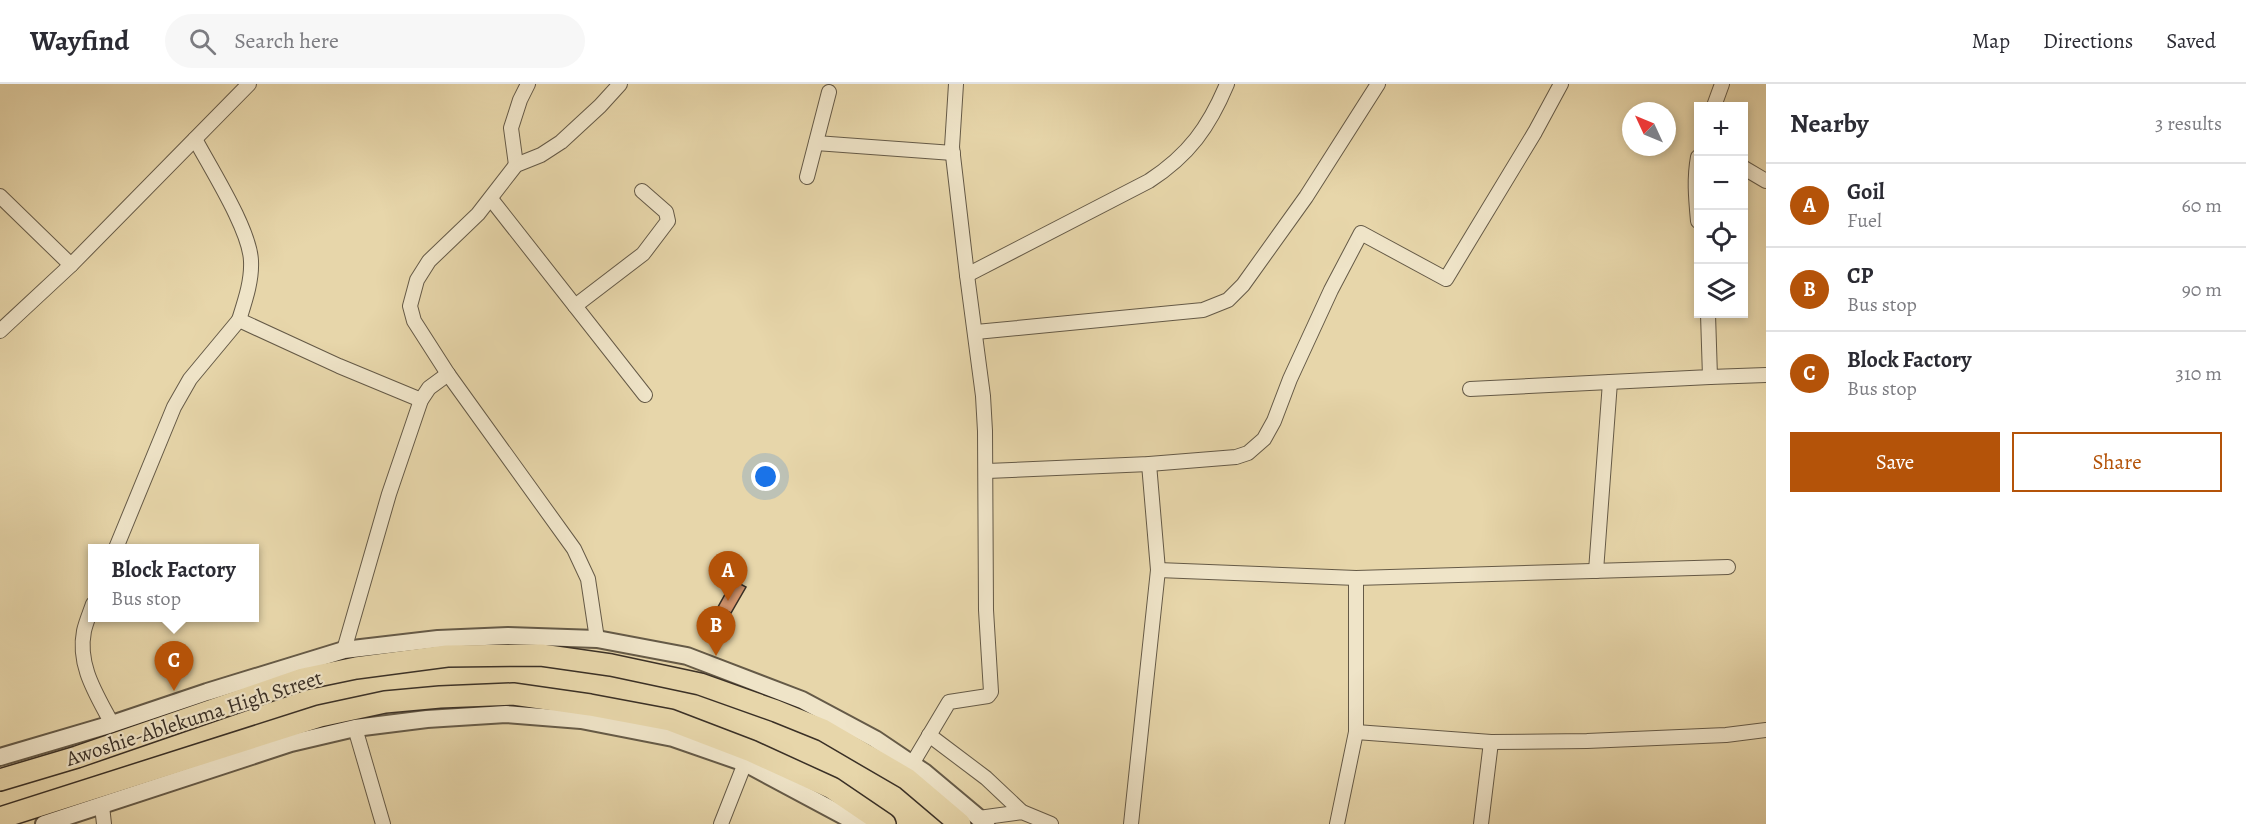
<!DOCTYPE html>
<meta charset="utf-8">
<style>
body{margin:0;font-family:Alegreya,serif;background:#f7f7f7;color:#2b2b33}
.controls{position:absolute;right:18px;top:18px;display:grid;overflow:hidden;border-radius:0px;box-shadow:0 3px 9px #0003}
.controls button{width:54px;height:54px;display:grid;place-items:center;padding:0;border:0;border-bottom:2px solid #e1e1e2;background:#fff;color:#2b2b33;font:30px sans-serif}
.compass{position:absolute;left:1622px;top:18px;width:54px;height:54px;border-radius:50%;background:#fff;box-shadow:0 3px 9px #0003;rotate:314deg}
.you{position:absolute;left:766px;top:393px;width:21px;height:21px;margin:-15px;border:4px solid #fff;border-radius:50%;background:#1a73e8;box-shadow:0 0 0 9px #1a73e833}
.badge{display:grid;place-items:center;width:39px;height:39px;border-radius:50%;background:#b45309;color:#fff;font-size:20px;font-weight:700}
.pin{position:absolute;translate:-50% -50px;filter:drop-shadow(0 2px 3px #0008)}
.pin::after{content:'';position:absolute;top:32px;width:21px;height:18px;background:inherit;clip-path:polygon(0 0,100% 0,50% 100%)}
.popup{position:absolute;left:88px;top:460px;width:171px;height:78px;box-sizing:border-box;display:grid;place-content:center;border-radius:0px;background:#fff;filter:drop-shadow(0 2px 4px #0005);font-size:20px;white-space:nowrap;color:#7c7c81}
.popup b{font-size:22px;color:#2b2b33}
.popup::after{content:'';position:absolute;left:50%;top:100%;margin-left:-12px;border:12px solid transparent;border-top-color:#fff}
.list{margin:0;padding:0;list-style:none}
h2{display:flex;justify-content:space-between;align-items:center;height:78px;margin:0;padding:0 24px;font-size:26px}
h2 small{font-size:20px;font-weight:400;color:#7c7c81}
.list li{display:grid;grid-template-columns:39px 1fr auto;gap:18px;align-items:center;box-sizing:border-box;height:84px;padding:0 24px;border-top:2px solid #e1e1e2}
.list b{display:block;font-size:22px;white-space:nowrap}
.list p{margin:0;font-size:20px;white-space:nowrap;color:#7c7c81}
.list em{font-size:20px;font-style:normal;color:#7c7c81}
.actions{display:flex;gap:12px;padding:18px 24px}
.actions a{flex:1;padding:14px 0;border:2px solid #b45309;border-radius:0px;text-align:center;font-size:21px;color:#b45309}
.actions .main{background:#b45309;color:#fff}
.icon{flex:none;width:33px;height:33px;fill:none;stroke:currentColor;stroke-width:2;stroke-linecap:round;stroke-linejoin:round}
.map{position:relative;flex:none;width:1766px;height:740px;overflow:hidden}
header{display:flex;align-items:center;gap:36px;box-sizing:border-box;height:84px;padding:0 30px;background:#fff;border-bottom:2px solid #e1e1e2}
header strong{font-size:28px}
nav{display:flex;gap:33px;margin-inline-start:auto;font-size:21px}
.search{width:420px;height:54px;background:#f7f7f7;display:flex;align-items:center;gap:15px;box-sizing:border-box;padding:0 21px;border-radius:33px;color:#7c7c81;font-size:22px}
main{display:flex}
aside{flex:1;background:#fff}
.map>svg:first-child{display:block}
.building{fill:#d5966d;stroke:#3a3026;stroke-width:1.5}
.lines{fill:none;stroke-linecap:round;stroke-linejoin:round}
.minor-casing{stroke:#655a47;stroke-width:16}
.tertiary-casing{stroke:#655a47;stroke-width:20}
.primary-casing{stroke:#3a3026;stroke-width:24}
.minor{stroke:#efe4c8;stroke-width:14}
.tertiary{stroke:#efe4c8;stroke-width:16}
.primary{stroke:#e7d6aa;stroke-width:21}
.labels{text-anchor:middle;stroke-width:4.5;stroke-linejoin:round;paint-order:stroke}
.street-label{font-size:21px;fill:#3a3026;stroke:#efe4c8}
</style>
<header>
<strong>Wayfind</strong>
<div class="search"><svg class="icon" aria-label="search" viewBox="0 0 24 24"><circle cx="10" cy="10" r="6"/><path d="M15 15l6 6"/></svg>Search here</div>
<nav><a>Map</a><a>Directions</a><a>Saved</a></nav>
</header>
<main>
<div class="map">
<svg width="1766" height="740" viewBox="0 0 1766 740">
<rect width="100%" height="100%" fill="#e7d6aa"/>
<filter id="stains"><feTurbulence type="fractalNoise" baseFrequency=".00333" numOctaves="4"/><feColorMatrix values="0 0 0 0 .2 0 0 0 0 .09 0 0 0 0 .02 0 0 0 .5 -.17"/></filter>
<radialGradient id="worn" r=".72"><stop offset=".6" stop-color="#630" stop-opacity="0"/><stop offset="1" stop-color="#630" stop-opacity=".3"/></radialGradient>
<!-- building -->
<path class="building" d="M 733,496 L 746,503 L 731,529 L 718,523 Z"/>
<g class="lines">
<!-- minor casing -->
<g class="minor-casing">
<g id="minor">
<path d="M 1714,22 L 1722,0"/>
<path d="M 195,55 C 211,85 250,146 251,177 C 252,197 245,217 239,236"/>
<path d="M 816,59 L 953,69"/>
<path d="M 1698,73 C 1694,95 1696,115 1698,137"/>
<path d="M 516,81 L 511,44 L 520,16 L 528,0"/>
<path d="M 1744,84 L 1766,97"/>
<path d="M 807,93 L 829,8"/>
<path d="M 0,112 L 71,181"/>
<path d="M 491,115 L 645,311"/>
<path d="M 967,191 L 1149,97 C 1189,71 1209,43 1227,0"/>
<path d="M 575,222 L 643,170 L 668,137 L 666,128 L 642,107"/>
<path d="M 0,247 L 71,181 L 249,0"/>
<path d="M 976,248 L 1203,226 L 1228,216 L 1243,201 L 1306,113 L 1378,0"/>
<path d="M 1710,293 L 1766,291"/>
<path d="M 1470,305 L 1710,293 L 1708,230"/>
<path d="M 987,387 L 1149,380 L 1236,373 L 1248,369 L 1264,355 L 1274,337 L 1290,295 L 1331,206 L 1361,149 L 1446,195 L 1535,48 L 1561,0"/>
<path d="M 116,464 L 174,323 L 190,295 L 239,236 L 339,282 L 421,316"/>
<path d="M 1158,486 L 1356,494 L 1728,483"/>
<path d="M 1596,487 L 1610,298"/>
<path d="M 93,520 C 90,529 86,538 84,547 C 77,582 97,611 112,640"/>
<path d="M 597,555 L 588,495 L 574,465 L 448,290 L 414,237 L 410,222 L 417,196 L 429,177 L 478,130 L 516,81 L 541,71 L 561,58 L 600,22 L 620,0"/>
<path d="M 344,566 L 389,410 L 421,316 L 429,304 L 448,290"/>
<path d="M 355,644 L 383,740"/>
<path d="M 1356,648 L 1491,658 L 1587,657 L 1726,651 L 1766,646"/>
<path d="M 929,651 L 986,694 L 1022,728"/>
<path d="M 912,680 L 949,618 L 988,612 L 991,608 L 986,526 L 985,347 L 983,312 L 967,191 L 952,63 L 956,0"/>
<path d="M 102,722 L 104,740"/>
<path d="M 979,734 L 1022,728 L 1051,740"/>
<path d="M 721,740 L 745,679"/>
<path d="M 1131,740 L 1158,486 L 1149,380"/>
<path d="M 1337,740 L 1356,648 L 1356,494"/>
<path d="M 1481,740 L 1491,658"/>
</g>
</g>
<!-- tertiary casing -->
<g class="tertiary-casing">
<g id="tertiary">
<path d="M 0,673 L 112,640 L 207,608 L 344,566 L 438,555 L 508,552 L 597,555 L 687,572 L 802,616 L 875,655 L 924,688 L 986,740"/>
<path d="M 44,740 L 291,659 L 355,644 L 427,635 L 506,630 L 581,636 L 673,654 L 745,679 L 859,740"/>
</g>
</g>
<!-- primary casing -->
<g class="primary-casing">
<g id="primary">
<path d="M 0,696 L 77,673 L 303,595 L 356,584 L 447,572 L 541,571 L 611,581 L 700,600 L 776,627 L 823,646 L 907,695 L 960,740"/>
<path d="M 0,734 L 320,632 L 385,618 L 440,613 L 513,610 L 590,621 L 670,636 L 751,667 L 832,704 L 885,740"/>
</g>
</g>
<!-- minor -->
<use href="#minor" class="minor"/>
<!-- tertiary -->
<use href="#tertiary" class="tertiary"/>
<!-- primary -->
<use href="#primary" class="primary"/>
</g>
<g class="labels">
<!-- street labels -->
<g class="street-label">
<text transform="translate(194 634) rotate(-18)" y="7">Awoshie-Ablekuma High Street</text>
</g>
</g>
<rect width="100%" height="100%" filter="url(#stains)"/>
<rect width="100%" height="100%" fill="url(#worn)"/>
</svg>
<div class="controls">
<button>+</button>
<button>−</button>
<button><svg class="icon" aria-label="locate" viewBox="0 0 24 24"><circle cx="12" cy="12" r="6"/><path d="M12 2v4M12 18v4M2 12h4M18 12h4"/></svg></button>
<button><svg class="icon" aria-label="layers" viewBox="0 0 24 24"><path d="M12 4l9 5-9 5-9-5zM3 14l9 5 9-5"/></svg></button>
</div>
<svg class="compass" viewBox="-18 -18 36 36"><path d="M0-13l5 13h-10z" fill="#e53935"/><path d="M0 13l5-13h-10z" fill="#7c7c81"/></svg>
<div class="you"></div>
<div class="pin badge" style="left:728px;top:517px">A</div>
<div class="pin badge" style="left:716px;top:572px">B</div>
<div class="pin badge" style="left:174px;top:607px">C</div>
<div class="popup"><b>Block Factory</b>Bus stop</div>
</div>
<aside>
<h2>Nearby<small>3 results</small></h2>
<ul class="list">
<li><span class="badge">A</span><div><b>Goil</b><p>Fuel</p></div><em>60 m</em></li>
<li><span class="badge">B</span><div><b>CP</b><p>Bus stop</p></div><em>90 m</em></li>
<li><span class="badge">C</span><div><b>Block Factory</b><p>Bus stop</p></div><em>310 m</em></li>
</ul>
<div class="actions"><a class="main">Save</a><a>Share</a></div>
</aside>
</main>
